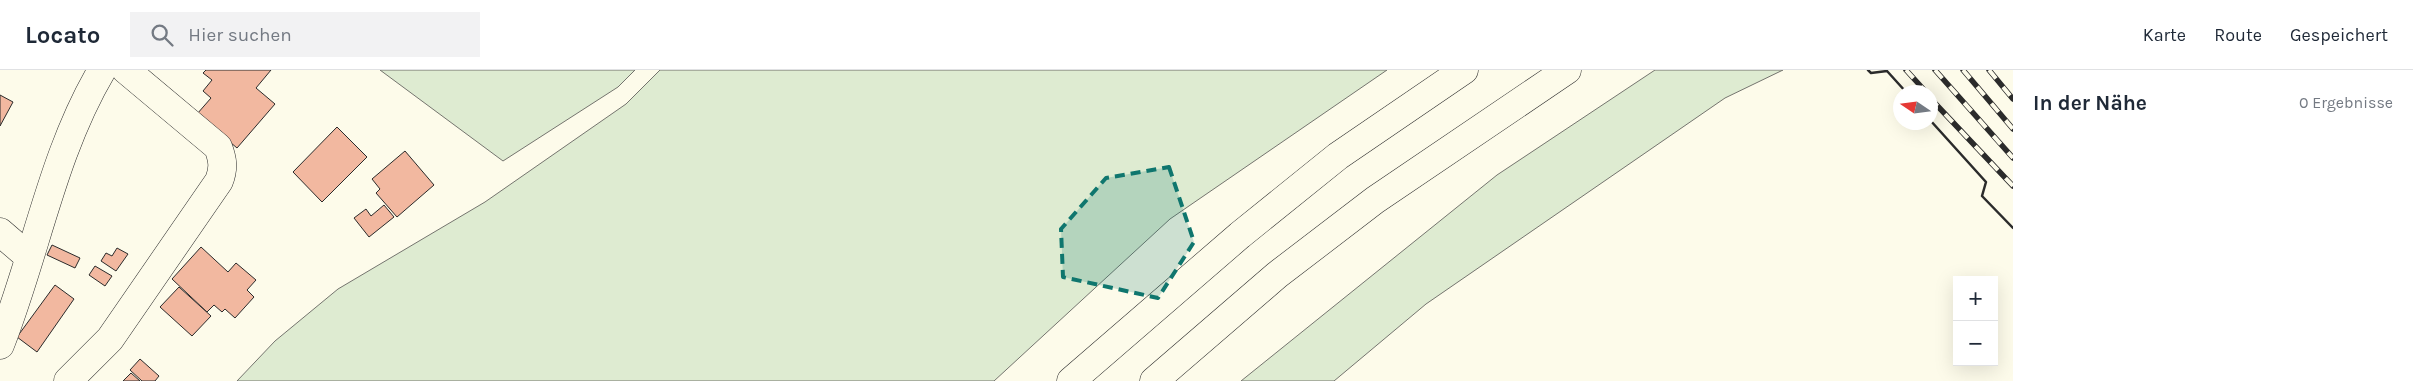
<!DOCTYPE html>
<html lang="de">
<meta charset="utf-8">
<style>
body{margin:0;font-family:Karla,sans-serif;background:#f2f2f3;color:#1f2937}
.controls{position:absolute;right:15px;bottom:15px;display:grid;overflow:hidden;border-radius:0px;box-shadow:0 5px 20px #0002}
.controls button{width:45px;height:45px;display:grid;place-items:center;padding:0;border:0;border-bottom:1px solid #e0e1e3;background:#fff;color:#1f2937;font:25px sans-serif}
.compass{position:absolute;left:1893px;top:15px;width:45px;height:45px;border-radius:50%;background:#fff;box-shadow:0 5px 20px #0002;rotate:283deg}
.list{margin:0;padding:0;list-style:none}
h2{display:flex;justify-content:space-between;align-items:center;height:65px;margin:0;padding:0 20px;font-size:21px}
h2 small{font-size:16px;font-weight:400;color:#747a83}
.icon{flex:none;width:28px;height:28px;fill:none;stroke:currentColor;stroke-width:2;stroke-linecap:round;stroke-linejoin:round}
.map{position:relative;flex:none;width:2013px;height:311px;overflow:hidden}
header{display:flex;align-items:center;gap:30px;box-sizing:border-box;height:70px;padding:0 25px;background:#fff;border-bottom:1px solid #e0e1e3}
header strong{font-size:24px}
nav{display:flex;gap:28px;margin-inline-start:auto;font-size:18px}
.search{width:350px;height:45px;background:#f2f2f3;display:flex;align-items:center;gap:12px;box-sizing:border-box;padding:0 18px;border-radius:0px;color:#747a83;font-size:19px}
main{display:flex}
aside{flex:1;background:#fff}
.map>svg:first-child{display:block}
.green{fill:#deebd1;stroke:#74746e}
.building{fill:#f2b8a0;stroke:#2b2b2b}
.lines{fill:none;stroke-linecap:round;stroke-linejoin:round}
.minor-casing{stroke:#2b2b2b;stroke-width:29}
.highway-casing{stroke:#2b2b2b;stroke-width:29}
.minor{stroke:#fdfbea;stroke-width:28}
.highway{stroke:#fdfbea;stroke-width:28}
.rail-casing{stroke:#2b2b2b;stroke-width:5.5}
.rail{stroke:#fdfbea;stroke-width:4;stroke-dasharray:11;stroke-linecap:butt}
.wall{stroke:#2b2b2b;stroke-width:2.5}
.marked{fill:#0f766e;fill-opacity:0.2;stroke:#0f766e;stroke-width:4;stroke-dasharray:10 6;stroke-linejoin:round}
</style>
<header>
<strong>Locato</strong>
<div class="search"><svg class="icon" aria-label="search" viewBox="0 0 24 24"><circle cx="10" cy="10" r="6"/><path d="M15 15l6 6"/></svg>Hier suchen</div>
<nav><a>Karte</a><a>Route</a><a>Gespeichert</a></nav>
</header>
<main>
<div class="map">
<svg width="2013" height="311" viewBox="0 0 2013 311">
<rect width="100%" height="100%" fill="#fdfbea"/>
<!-- green -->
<g class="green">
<path d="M 380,0 L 635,0 L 618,17 L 503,91 Z"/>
<path d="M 660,0 L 1387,0 L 1170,149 L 994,311 L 237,311 L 275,271 L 338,219 L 485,132 L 626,34 Z"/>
<path d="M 1655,0 L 1783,0 L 1725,28 L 1426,234 L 1334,311 L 1241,311 L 1497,105 Z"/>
</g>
<!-- building -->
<g class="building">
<path d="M 206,0 L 271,0 L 256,18 L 275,34 L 237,78 L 197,44 L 211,28 L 203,21 L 212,10 L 203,3 Z"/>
<path d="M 0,25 L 13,32 L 0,56 Z"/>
<path d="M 337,57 L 367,87 L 322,132 L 293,102 Z"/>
<path d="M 405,81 L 434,115 L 397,147 L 376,123 L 380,119 L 372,109 Z"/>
<path d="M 384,135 L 394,147 L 369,167 L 354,148 L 366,139 L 371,146 Z"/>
<path d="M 52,175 L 80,188 L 75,198 L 47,185 Z"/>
<path d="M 201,177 L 228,202 L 236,193 L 256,210 L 247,220 L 254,227 L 235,248 L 225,239 L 222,242 L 214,235 L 207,242 L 172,209 Z"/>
<path d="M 117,178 L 128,184 L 116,201 L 101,191 L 106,183 L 112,186 Z"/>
<path d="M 95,196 L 112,206 L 105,216 L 89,205 Z"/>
<path d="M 55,215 L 74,229 L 37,282 L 17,267 Z"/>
<path d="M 179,217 L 211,246 L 192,266 L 160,237 Z"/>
<path d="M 140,289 L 159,306 L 155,311 L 142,311 L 130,300 Z"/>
<path d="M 131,303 L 140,311 L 123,311 Z"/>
</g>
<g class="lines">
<!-- minor casing -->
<g class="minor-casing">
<g id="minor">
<path d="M 0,162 L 29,187"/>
<path d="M 0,275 C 36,184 52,84 102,0"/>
<path d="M 68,311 L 110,269 L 219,111 C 224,98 223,90 218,77 L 126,0"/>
</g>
</g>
<!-- highway casing -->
<g class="highway-casing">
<g id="highway">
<path d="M 1071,311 L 1240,165 L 1338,86 L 1464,0"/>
<path d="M 1154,311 L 1277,205 L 1375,130 L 1567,0"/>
</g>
</g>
<!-- minor -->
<use href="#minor" class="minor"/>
<!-- highway -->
<use href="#highway" class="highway"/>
<!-- rail casing -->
<g class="rail-casing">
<g id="rail">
<path d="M 1906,0 L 1926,22"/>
<path d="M 1935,0 L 2013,88"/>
<path d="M 1963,0 L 2013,59"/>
<path d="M 1989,0 L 2013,29"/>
<path d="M 1930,28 L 2013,116"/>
</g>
</g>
<!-- rail -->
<use href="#rail" class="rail"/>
<!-- wall -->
<g class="wall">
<path d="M 1868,0 L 1871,3 L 1887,1 L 1906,22"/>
<path d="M 1930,50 L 1986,112 L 1982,126 L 2013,158"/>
</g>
</g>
<!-- marked area -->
<path class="marked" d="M 1169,97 L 1194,172 L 1158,228 L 1063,207 L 1061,159 L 1106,108 Z"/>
</svg>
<div class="controls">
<button>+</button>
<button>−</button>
</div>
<svg class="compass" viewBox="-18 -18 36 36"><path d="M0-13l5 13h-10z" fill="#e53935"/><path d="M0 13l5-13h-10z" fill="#747a83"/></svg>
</div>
<aside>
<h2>In der Nähe<small>0 Ergebnisse</small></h2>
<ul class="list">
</ul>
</aside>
</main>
